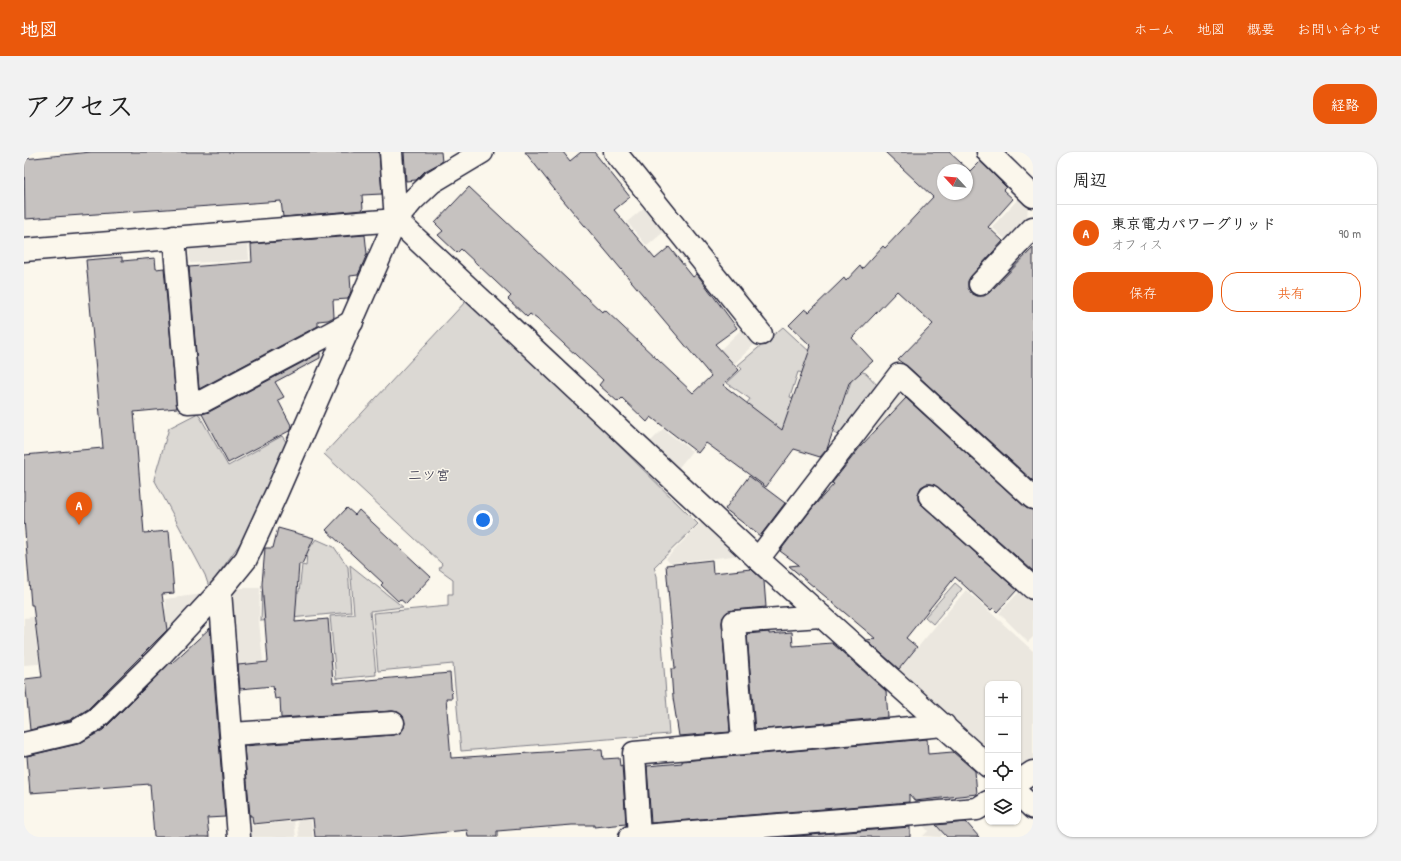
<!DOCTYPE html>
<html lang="ja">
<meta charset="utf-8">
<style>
body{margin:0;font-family:"Patrick Hand","Klee One",sans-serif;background:#f2f2f2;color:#222}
.controls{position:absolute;right:12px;bottom:12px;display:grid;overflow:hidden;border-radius:8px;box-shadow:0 1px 3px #0004}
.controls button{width:36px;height:36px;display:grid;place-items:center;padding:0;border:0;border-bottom:1px solid #e0e0e0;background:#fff;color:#222;font:20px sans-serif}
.compass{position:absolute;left:913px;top:12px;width:36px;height:36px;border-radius:50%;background:#fff;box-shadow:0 1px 3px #0004;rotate:296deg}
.you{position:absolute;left:459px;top:368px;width:14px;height:14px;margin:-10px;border:3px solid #fff;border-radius:50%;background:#1a73e8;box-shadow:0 0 0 6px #1a73e833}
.badge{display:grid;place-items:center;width:26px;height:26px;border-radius:50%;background:#ea580c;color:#fff;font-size:13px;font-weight:700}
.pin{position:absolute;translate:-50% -33px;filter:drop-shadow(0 1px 2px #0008)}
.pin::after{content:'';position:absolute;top:21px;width:14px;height:12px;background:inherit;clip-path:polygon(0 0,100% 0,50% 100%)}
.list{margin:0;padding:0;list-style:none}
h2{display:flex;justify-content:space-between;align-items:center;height:52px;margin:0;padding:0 16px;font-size:17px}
h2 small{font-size:13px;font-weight:400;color:#767676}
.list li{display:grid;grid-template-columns:26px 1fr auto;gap:12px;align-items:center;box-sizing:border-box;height:56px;padding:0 16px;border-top:1px solid #e0e0e0}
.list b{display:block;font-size:15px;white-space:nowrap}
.list p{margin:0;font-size:13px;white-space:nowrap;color:#767676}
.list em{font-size:13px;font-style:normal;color:#767676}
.actions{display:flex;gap:8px;padding:12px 16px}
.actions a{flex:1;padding:9px 0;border:1px solid #ea580c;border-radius:16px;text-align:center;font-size:14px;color:#ea580c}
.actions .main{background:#ea580c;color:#fff}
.icon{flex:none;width:22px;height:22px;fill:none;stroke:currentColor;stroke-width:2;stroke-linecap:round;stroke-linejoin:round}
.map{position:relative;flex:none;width:1009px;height:685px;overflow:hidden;border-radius:16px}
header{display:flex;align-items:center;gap:24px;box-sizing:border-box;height:56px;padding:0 20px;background:#ea580c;color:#fff}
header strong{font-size:19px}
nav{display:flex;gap:22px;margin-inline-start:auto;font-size:14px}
.intro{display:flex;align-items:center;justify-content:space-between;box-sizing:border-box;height:96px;padding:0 24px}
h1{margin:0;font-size:28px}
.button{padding:10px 18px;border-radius:16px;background:#ea580c;color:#fff;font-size:14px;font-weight:700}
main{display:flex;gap:24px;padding:0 24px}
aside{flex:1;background:#fff;border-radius:16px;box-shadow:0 1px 3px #0004}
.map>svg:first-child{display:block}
.built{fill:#ebe7df}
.green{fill:#dbd8d3;stroke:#7e7d87}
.building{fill:#c6c2c0;stroke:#22223b;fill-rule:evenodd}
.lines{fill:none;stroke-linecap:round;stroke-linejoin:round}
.minor-casing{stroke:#22223b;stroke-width:25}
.minor{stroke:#fbf7ec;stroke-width:22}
.labels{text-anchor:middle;stroke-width:3;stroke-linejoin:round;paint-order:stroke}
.quarter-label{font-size:14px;fill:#22223b;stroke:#fbf7ec}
</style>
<header>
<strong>地図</strong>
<nav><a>ホーム</a><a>地図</a><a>概要</a><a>お問い合わせ</a></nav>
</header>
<div class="intro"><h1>アクセス</h1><a class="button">経路</a></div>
<main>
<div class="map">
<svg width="1009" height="685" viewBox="0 0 1009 685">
<rect width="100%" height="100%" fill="#fbf7ec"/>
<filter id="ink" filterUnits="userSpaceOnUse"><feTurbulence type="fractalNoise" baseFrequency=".025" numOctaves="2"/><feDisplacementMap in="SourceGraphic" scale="8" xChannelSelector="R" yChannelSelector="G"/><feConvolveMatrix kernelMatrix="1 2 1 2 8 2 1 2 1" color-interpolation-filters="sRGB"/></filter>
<g filter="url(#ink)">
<!-- built -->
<g class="built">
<path d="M 996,45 L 1004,52 L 1003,69 L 984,90 L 968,75 Z"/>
<path d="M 622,54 L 642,78 L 623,94 L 603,70 Z"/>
<path d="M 224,92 L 225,108 L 166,111 L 165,95 Z"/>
<path d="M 718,177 L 732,191 L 710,212 L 696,198 Z"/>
<path d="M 869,241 L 881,241 L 885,246 L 874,258 L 871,256 L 862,265 L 868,270 L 857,283 L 847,273 Z"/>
<path d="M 639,277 L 668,299 L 652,319 L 624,292 Z"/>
<path d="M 680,367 L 718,403 L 646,411 L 642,407 Z"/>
<path d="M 211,436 L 236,436 L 235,469 L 239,510 L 212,512 L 207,444 Z"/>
<path d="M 998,437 L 1009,447 L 1009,485 L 1004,490 L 975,461 Z"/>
<path d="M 942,438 L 1009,499 L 1009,608 L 994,617 L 994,532 L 964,532 L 964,604 L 873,520 Z"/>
<path d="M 179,442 L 141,482 L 137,458 L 142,457 L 141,447 Z"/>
<path d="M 10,465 L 15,512 L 0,513 L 0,466 Z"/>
<path d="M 286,655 L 289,685 L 275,685 L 272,657 Z"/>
<path d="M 935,667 L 916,685 L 899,684 L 904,679 L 896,670 Z"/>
<path d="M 270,669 L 272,685 L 226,685 L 225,674 Z"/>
</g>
<!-- green -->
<g class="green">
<path d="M 442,149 L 560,259 L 674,372 L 630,415 L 633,424 L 645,582 L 437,599 L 429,512 L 354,519 L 349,461 L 424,454 L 424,442 L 429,442 L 429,427 L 415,417 L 418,412 L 300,302 Z"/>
<path d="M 759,175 L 787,201 L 780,221 L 774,220 L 766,245 L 772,247 L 762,288 L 717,259 L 726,247 L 703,231 L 718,217 L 714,213 Z"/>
<path d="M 828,217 L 842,221 L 854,234 L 816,284 L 806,279 L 820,241 L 823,242 L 827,229 Z"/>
<path d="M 174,261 L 204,314 L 258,284 L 263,291 L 222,383 L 185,435 L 181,423 L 130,327 L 145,276 Z"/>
<path d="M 292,387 L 310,395 L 324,415 L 327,460 L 237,469 L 238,439 L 253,441 L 275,440 L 278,413 L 282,414 L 283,400 Z"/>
<path d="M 326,413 L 379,455 L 346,459 L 352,523 L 312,527 L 306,464 L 330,462 Z"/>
<path d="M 931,431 L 938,437 L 909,472 L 901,465 Z"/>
</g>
<!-- building -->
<g class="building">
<path d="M 67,0 L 355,0 L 358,42 L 338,43 L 339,58 L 259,65 L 257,49 L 1,67 L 0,7 Z"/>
<path d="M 380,0 L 417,0 L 418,10 L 401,19 L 392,28 L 382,29 Z"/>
<path d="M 501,0 L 539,0 L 546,9 L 557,0 L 570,0 L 606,45 L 590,58 L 631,107 L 645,95 L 669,125 L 673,122 L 713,176 L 691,192 L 715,218 L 699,233 L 758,278 L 787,194 L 765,173 L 781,157 L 785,160 L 820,126 L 822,129 L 836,114 L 838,117 L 859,94 L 861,96 L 909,45 L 861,0 L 925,0 L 946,19 L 956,9 L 982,35 L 979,38 L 989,47 L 964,75 L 979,89 L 947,124 L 944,129 L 944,136 L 947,141 L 953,144 L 960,144 L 965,141 L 1009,96 L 1009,329 L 883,214 L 874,208 L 909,172 L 873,139 L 828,186 L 849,209 L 825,231 L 803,297 L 796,305 L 770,297 L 742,335 L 685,293 L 682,291 L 674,301 L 627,265 L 623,270 L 598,246 L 594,250 L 575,233 L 579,228 L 513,167 L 506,162 L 503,165 L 484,147 L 487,144 L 437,97 L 433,101 L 414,83 L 419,79 L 411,71 L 445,35 L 578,160 L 581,158 L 669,241 L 687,224 L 534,42 ZM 919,18 L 943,18 L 943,42 L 919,42 Z"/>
<path d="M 341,83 L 343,102 L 334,123 L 326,124 L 327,139 L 324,147 L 309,148 L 310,165 L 304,168 L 294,169 L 294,174 L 175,237 L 165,115 L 228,110 L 227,92 Z"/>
<path d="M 98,105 L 98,109 L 131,106 L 132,117 L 140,116 L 153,256 L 110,260 L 120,381 L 145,379 L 150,441 L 138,442 L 143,478 L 64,557 L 46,568 L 6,578 L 1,527 L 18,525 L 9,453 L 7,453 L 0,367 L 0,303 L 79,296 L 62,108 Z"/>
<path d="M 296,201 L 296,206 L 251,230 L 260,245 L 254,248 L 268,275 L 267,278 L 204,311 L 178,262 L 185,260 Z"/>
<path d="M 882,246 L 1001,355 L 1009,358 L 1009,419 L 914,335 L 908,332 L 902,332 L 897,335 L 894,342 L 894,348 L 898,353 L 993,438 L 973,460 L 969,456 L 967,458 L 931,425 L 882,486 L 893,495 L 875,517 L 842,488 L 852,487 L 765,414 L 775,413 L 756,399 L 790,354 L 810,332 L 808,331 L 837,294 Z"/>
<path d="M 725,324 L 761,351 L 736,384 L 701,357 Z"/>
<path d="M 323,356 L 331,363 L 335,358 L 407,425 L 382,452 L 376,447 L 374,449 L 357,433 L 359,431 L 302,378 Z"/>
<path d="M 254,376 L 290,386 L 278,412 L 275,412 L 271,470 L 304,467 L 309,531 L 426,521 L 428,546 L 422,546 L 427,606 L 570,597 L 570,598 L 578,598 L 579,607 L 595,606 L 596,614 L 598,613 L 602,672 L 570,675 L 570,673 L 548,673 L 473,679 L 473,685 L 444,685 L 443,678 L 372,685 L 291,685 L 289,666 L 229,672 L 228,664 L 226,664 L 220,594 L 370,583 L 376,581 L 380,576 L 381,571 L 379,564 L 374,560 L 368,559 L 257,566 L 256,546 L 251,547 L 249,534 L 216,537 L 214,513 L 244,510 L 238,432 L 241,396 L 249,396 Z"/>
<path d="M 688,408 L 689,421 L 727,417 L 740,429 L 742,455 L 709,458 L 703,460 L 699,465 L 698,471 L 706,580 L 655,584 L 649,546 L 647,517 L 651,517 L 642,413 Z"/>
<path d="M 186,476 L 201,665 L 183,666 L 185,685 L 130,685 L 126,632 L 6,641 L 3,604 L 54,592 L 79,578 L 147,510 L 147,512 Z"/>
<path d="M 745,480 L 745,482 L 768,480 L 769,494 L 808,491 L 862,539 L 864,565 L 731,578 L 723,482 Z"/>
<path d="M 903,587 L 904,602 L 929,600 L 951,619 L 953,642 L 891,649 L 885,642 L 885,650 L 627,671 L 623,614 L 658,611 L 658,609 Z"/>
<path d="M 942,670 L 955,685 L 923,685 L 912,673 Z"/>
<path d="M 886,675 L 886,685 L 761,685 Z"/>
</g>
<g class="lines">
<!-- minor casing -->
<g class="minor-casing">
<g id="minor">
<path d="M 367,0 L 372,68 L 734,407 L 964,614"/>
<path d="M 591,0 L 737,182"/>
<path d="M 964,0 L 1009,44"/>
<path d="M 150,85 L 164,250 L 179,249 L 328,170"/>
<path d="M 0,98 L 372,68"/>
<path d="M 956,132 L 1009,76"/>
<path d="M 906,344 L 1009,436"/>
<path d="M 734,407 L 875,223 L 1009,346"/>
<path d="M 196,439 L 215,685"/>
<path d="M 208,582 L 369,571"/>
<path d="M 719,590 L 710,470 L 797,464"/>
<path d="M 0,592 L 51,580 L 72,567 L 134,506 L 196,439 L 222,407 L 252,342 L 372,68 L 389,48 L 408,30 L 458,0"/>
<path d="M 994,630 L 1009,620"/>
<path d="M 994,642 L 1009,656"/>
<path d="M 606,685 L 953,657 L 964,650"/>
<path d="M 615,685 L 610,601 L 920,573"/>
</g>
</g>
<!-- minor -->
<use href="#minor" class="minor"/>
</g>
</g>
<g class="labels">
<!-- quarter labels -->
<g class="quarter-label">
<text x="405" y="328">二ツ宮</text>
</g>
</g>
</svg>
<div class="controls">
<button>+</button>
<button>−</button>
<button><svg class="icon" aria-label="locate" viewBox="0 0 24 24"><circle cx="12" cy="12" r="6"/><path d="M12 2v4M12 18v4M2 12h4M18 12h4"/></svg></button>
<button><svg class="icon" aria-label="layers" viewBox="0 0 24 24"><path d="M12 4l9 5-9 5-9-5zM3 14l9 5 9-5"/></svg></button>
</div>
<svg class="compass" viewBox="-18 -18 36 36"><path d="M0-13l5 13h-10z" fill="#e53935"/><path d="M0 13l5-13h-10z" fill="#767676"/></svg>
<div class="you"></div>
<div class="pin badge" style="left:55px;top:373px">A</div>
</div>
<aside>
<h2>周辺<small></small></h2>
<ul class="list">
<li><span class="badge">A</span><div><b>東京電力パワーグリッド</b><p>オフィス</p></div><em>90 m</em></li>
</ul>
<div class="actions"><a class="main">保存</a><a>共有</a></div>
</aside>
</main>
